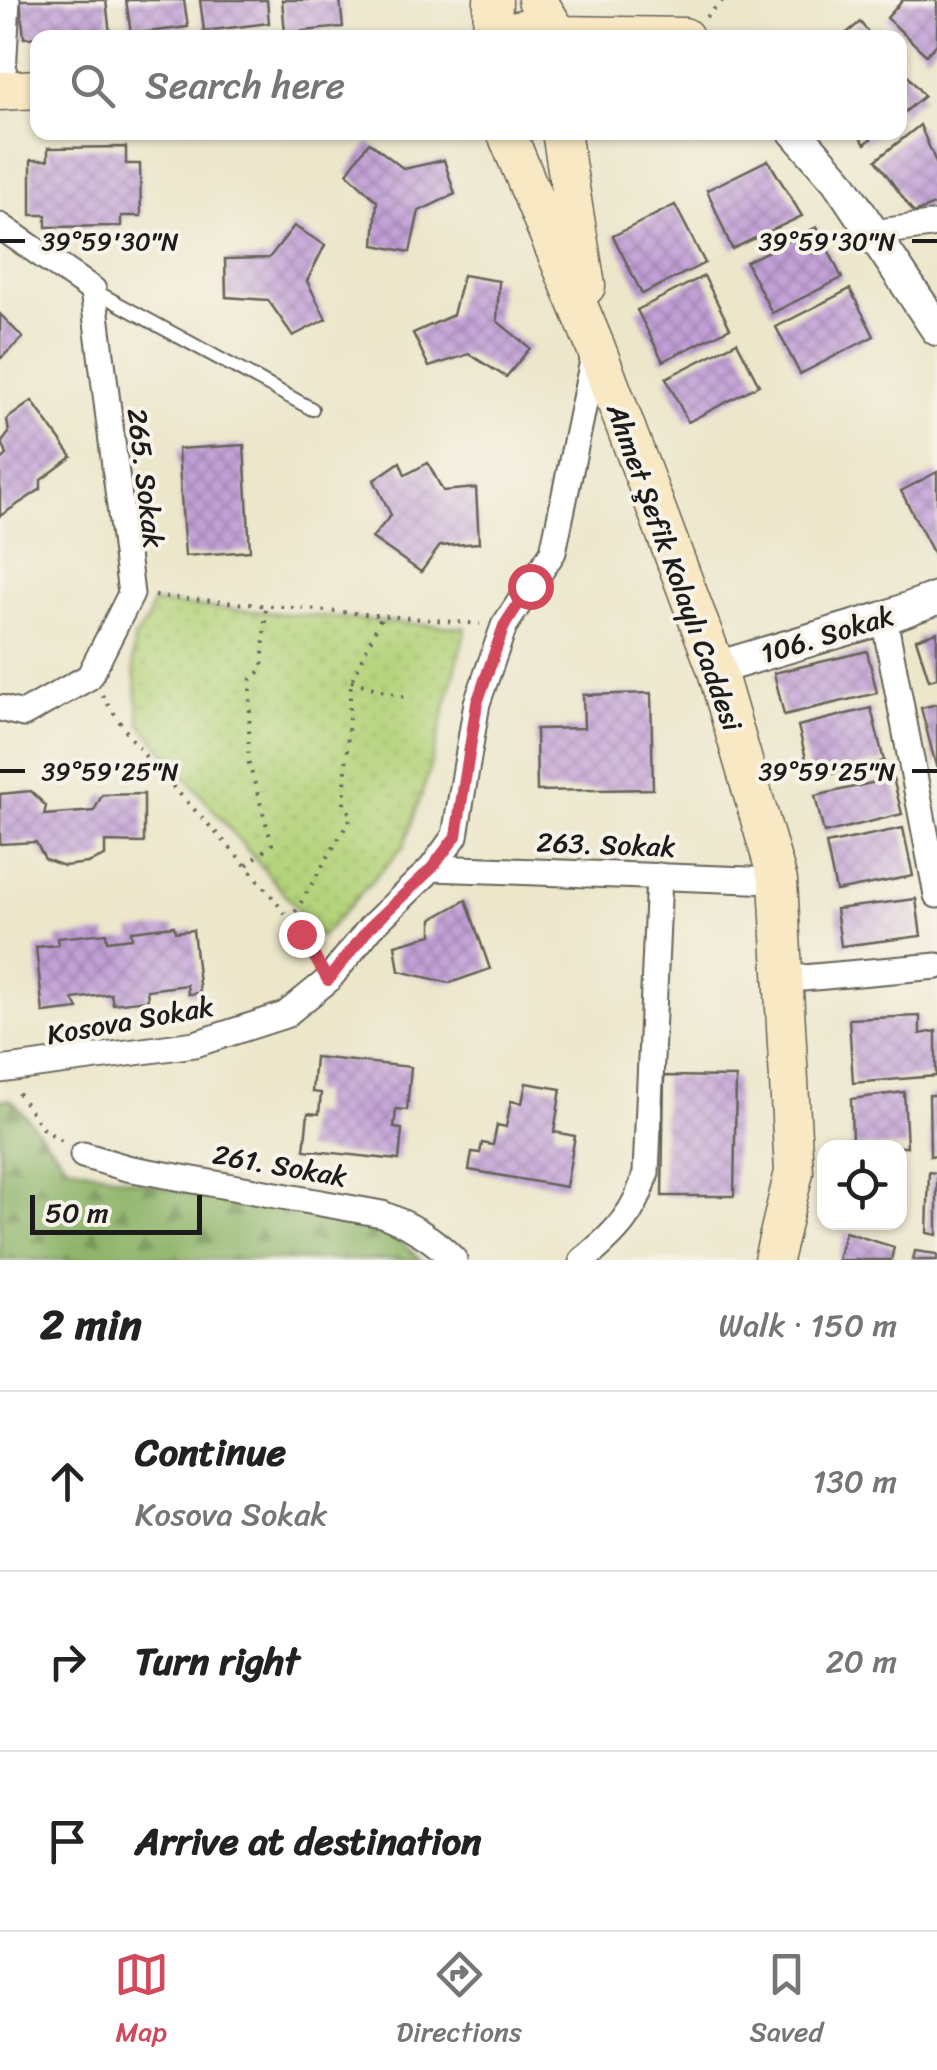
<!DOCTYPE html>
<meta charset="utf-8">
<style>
body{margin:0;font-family:Sriracha,sans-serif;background:#f6f6f6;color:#222}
.controls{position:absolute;right:30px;bottom:30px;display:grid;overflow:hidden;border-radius:20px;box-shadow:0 2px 8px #0004}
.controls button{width:90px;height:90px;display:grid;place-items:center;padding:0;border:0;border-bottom:2px solid #e0e0e0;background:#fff;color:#222;font:50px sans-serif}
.scale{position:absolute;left:30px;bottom:25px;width:172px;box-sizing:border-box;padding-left:10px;border:5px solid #1c1c1c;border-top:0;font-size:28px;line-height:35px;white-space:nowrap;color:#1c1c1c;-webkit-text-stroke:8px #f7f3e8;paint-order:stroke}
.stop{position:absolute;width:30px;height:30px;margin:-22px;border:8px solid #d1495b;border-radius:50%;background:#fff}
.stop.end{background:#d1495b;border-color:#fff;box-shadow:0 2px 10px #0008}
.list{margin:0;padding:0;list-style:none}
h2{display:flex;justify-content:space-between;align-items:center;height:130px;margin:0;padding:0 40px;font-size:42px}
h2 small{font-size:32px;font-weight:400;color:#767676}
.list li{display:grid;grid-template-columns:65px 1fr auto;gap:30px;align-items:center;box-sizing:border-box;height:180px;padding:0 40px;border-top:2px solid #e0e0e0}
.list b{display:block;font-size:38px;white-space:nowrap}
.list p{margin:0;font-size:32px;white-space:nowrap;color:#767676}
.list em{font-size:32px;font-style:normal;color:#767676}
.icon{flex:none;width:55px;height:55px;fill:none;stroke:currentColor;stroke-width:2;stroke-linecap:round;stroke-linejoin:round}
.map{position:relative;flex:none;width:937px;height:1260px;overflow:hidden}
.search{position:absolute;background:#fff;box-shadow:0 2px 8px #0004;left:30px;right:30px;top:30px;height:110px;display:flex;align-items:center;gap:25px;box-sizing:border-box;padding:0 35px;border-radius:20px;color:#767676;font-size:38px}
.sheet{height:670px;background:#fff}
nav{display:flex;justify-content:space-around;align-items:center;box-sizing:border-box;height:140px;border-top:2px solid #e0e0e0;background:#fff;font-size:28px;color:#767676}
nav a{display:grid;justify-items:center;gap:5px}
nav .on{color:#d1495b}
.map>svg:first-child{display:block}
.forest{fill:url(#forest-firs);stroke:#566843;stroke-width:2.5}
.park{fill:url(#park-dots);stroke:#68784b;stroke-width:2.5}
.building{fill:url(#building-cross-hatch)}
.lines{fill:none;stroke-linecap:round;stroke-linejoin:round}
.service-casing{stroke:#656359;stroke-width:16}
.minor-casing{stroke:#656359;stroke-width:29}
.tertiary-casing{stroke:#656359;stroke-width:36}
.secondary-casing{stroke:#656359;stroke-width:41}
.path{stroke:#656359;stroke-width:4;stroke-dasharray:2.5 8;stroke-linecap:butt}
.service{stroke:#fff;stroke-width:12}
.minor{stroke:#fff;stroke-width:25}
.tertiary{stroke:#fff;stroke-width:32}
.secondary{stroke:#f8e8c3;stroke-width:38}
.route{stroke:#d1495b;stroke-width:12}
.ticks{fill:none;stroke:#1c1c1c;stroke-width:4}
.labels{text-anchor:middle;stroke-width:8;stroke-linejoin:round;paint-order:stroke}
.street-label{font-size:28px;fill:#1c1c1c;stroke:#f7f3e8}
.ticks-label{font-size:25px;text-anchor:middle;fill:#1c1c1c;stroke:#f7f3e8;stroke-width:8;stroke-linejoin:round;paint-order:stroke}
</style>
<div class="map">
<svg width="937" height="1260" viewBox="0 0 937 1260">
<defs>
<pattern id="forest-firs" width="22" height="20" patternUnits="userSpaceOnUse" patternTransform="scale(2.5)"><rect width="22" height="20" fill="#8fb56a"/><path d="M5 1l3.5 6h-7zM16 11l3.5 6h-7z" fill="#749256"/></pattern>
<pattern id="park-dots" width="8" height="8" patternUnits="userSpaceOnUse" patternTransform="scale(2.5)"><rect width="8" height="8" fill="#b4d37a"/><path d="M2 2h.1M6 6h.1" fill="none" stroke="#9ab569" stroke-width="1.8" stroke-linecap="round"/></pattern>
<pattern id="building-cross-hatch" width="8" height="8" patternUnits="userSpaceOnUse" patternTransform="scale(2.5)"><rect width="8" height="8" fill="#c3a1d8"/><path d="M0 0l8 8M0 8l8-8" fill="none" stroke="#9e82ae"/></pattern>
</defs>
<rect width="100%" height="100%" fill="#f7f3e8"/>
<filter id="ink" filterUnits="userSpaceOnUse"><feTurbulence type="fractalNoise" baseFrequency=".01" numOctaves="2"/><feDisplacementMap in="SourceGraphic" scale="20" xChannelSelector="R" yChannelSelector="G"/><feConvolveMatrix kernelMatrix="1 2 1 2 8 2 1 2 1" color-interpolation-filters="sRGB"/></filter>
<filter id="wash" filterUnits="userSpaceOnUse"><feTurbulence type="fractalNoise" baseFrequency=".0048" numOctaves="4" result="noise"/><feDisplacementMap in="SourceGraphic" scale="40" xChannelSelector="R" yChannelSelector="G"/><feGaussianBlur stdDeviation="2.25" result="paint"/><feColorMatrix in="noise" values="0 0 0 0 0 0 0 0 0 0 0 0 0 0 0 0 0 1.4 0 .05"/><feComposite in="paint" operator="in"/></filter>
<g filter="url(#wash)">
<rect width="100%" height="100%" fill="#ece6ca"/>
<!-- forest -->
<path class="forest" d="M 0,1099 L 12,1100 L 67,1165 L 200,1196 L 320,1207 L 399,1240 L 421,1260 L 0,1260 Z"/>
<!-- park -->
<path class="park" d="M 152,603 L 466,628 L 428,775 L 404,846 L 321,937 L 140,723 L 133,661 L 134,639 L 148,620 Z"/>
<g id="blocks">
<!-- building -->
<g class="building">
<path d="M 20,0 L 106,0 L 110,34 L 24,38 Z"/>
<path d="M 126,0 L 184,0 L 188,27 L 131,34 Z"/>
<path d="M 200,0 L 267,0 L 269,23 L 204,31 Z"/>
<path d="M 282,0 L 340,0 L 343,27 L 285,33 Z"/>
<path d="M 903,0 L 937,0 L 937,44 L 926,55 L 887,18 Z"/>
<path d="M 860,22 L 873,38 L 841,38 Z"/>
<path d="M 900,66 L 924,96 L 900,116 Z"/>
<path d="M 920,125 L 937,165 L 937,204 L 914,213 L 876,160 Z"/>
<path d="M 856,132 L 879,132 L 865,144 Z"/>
<path d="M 369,142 L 404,169 L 444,160 L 455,194 L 419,211 L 410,252 L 374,245 L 377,201 L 347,173 Z"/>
<path d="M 126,147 L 126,164 L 140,164 L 141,216 L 121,216 L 121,226 L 46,227 L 46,215 L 31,215 L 31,160 L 48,160 L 48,148 Z"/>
<path d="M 768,160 L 802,216 L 732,249 L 707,190 Z"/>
<path d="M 675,205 L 705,263 L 642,294 L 613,236 Z"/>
<path d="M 294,226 L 325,245 L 307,281 L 326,319 L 293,336 L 268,300 L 226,297 L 225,259 L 269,258 Z"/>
<path d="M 817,227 L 842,278 L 772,313 L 746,262 Z"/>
<path d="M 463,275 L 499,281 L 497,321 L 530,348 L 506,377 L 469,354 L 429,367 L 413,333 L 453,315 Z"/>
<path d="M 704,276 L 730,328 L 663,361 L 637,310 Z"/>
<path d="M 850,289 L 874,336 L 800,374 L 776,327 Z"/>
<path d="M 0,314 L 23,338 L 0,359 Z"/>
<path d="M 737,342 L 759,385 L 688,422 L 666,378 Z"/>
<path d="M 32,401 L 72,457 L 41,480 L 41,489 L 0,516 L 0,461 L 7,455 L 2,442 L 9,433 L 7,419 Z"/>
<path d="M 244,445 L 250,551 L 185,556 L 178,449 Z"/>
<path d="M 400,462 L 405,475 L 428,463 L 443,491 L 476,488 L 479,543 L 440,546 L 421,572 L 372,538 L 391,515 L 374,480 Z"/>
<path d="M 937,472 L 937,560 L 901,491 Z"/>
<path d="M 937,632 L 937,678 L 929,680 L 916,639 Z"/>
<path d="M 867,651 L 877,693 L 784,715 L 774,673 Z"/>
<path d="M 651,693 L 653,789 L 537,791 L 536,729 L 584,728 L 583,695 Z"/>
<path d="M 937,704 L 937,766 L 936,766 L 921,708 Z"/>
<path d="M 871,708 L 884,761 L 811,779 L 798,726 Z"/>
<path d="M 893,778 L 902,814 L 824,833 L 815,796 Z"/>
<path d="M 31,791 L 46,806 L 44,815 L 94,811 L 102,795 L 144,794 L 144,843 L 105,842 L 105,856 L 88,863 L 64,866 L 45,859 L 36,842 L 0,844 L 0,794 Z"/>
<path d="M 903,828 L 913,876 L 836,891 L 826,844 Z"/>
<path d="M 916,899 L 921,936 L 841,946 L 836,909 Z"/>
<path d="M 466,900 L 490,969 L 450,983 L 399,971 L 395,945 L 432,935 L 432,919 Z"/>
<path d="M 174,926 L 175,932 L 193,930 L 200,993 L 188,994 L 187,985 L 147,990 L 148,1000 L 113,1004 L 111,994 L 73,999 L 78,1009 L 43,1013 L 36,947 L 58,945 L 57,938 L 106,933 L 107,941 L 132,938 L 131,931 Z"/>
<path d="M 920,1016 L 920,1034 L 936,1031 L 936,1076 L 853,1083 L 849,1019 Z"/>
<path d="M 315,1057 L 411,1067 L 407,1110 L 396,1109 L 394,1128 L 402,1129 L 399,1160 L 304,1150 L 308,1113 L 319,1114 L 321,1093 L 312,1092 Z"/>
<path d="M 664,1076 L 736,1077 L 734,1196 L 662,1196 Z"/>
<path d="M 526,1083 L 561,1089 L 554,1132 L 575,1136 L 566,1187 L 469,1170 L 472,1152 L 480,1153 L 482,1143 L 493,1145 L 497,1125 L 506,1127 L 511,1101 L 522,1103 Z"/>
<path d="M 904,1092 L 907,1147 L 852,1146 L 851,1099 Z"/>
<path d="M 929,1095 L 937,1095 L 937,1155 L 930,1156 Z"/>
<path d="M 929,1172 L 937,1173 L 937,1235 L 927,1233 Z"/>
<path d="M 845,1232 L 894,1247 L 891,1260 L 838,1260 Z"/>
<path d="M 915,1251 L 937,1254 L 937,1260 L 913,1260 Z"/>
</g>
</g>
</g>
<g filter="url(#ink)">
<use href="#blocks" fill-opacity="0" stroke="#656359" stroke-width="2.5"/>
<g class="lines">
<!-- service casing -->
<g class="service-casing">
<path id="service" d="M 95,291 L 312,409"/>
</g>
<!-- minor casing -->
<g class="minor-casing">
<g id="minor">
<path d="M 2,91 L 7,0"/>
<path d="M 0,226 L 93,290 L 131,594 L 89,677 L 23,714 L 0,708"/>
<path d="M 873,233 L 937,224"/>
<path d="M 884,618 L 937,895"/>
<path d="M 432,868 L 778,881"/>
<path d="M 781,980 L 937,966"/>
<path d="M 0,1070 L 195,1044 L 285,1015 L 328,980 L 371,927 L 432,868 L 455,836 L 477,703 L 504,626 L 553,552 L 595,351"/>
<path d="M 83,1155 L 127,1168 L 382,1214 C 410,1225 433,1238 454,1260"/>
<path d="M 583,1260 C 614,1235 636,1213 646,1173 L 659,876"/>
</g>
</g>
<!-- tertiary casing -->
<g class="tertiary-casing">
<g id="tertiary">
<path d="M 795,132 L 838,181 L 937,329"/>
<path d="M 716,668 L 884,618 L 937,598"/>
</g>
</g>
<!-- secondary casing -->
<g class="secondary-casing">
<g id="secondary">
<path d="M 537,0 L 559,35 L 684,37"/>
<path d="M 492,38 L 493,0"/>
<path d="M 500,38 C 521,24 541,26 562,38"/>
<path d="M 0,91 L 38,89"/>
<path d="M 506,132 L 596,348 L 716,668 L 778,881 L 794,1172 L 773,1260"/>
<path d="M 561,132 L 586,286"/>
</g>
</g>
<!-- path -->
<g class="path">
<path d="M 706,17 L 723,0"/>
<path d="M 155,596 L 480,624"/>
<path d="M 351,681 L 404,697"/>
<path d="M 102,695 C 116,716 130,739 147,758 C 204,823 271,883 315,959"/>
<path d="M 247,865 L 272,844 L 248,760 L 251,679 L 262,670 L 266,606"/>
<path d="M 290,921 L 352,816 L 344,805 L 351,681 L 382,616"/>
<path d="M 18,1093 L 42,1128 L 66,1144"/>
</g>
<!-- service -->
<use href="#service" class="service"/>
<!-- minor -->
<use href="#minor" class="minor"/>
<!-- tertiary -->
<use href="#tertiary" class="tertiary"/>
<!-- secondary -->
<use href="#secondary" class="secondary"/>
</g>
</g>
<g class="lines" filter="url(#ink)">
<!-- route -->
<path class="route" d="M 301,934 L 328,980 L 370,927 L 432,868 L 456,836 L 477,703 L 504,626 L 530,586"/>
</g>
<!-- ticks -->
<path class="ticks" d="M 0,241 L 25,241M 912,241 L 937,241M 0,771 L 25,771M 912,771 L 937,771"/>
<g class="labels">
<!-- street labels -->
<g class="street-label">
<text transform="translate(146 478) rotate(83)" y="10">265. Sokak</text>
<text transform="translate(675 567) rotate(70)" y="10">Ahmet Şefik Kolaylı Caddesi</text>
<text transform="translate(827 634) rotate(-17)" y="10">106. Sokak</text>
<text transform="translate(606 844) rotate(2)" y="10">263. Sokak</text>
<text transform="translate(130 1020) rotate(-10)" y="10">Kosova Sokak</text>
<text transform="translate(280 1165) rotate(10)" y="10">261. Sokak</text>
</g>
</g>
<g class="ticks-label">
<text x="110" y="250">39°59'30"N</text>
<text x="827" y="250">39°59'30"N</text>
<text x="110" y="780">39°59'25"N</text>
<text x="827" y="780">39°59'25"N</text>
</g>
</svg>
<div class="controls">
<button><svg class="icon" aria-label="locate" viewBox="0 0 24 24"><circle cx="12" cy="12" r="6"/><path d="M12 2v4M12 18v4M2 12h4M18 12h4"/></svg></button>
</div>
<div class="scale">50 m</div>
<div class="stop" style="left:530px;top:586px"></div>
<div class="stop end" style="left:301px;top:934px"></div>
<div class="search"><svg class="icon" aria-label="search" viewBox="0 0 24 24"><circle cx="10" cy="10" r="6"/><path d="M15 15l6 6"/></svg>Search here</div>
</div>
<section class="sheet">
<h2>2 min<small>Walk · 150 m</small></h2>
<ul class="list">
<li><svg class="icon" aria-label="ahead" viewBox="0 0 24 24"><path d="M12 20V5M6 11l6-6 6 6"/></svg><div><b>Continue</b><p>Kosova Sokak</p></div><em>130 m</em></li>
<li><svg class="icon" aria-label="right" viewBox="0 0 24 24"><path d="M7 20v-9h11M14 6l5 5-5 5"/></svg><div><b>Turn right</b></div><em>20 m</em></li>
<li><svg class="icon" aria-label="arrive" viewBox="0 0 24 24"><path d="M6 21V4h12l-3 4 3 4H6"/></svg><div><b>Arrive at destination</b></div></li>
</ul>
</section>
<nav>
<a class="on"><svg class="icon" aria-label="map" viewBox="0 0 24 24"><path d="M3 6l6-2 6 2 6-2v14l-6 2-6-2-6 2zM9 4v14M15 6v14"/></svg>Map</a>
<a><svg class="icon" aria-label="directions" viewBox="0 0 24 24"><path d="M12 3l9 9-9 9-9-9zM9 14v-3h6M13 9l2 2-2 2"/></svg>Directions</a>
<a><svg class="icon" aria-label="saved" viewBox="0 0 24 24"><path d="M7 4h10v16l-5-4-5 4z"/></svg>Saved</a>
</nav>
